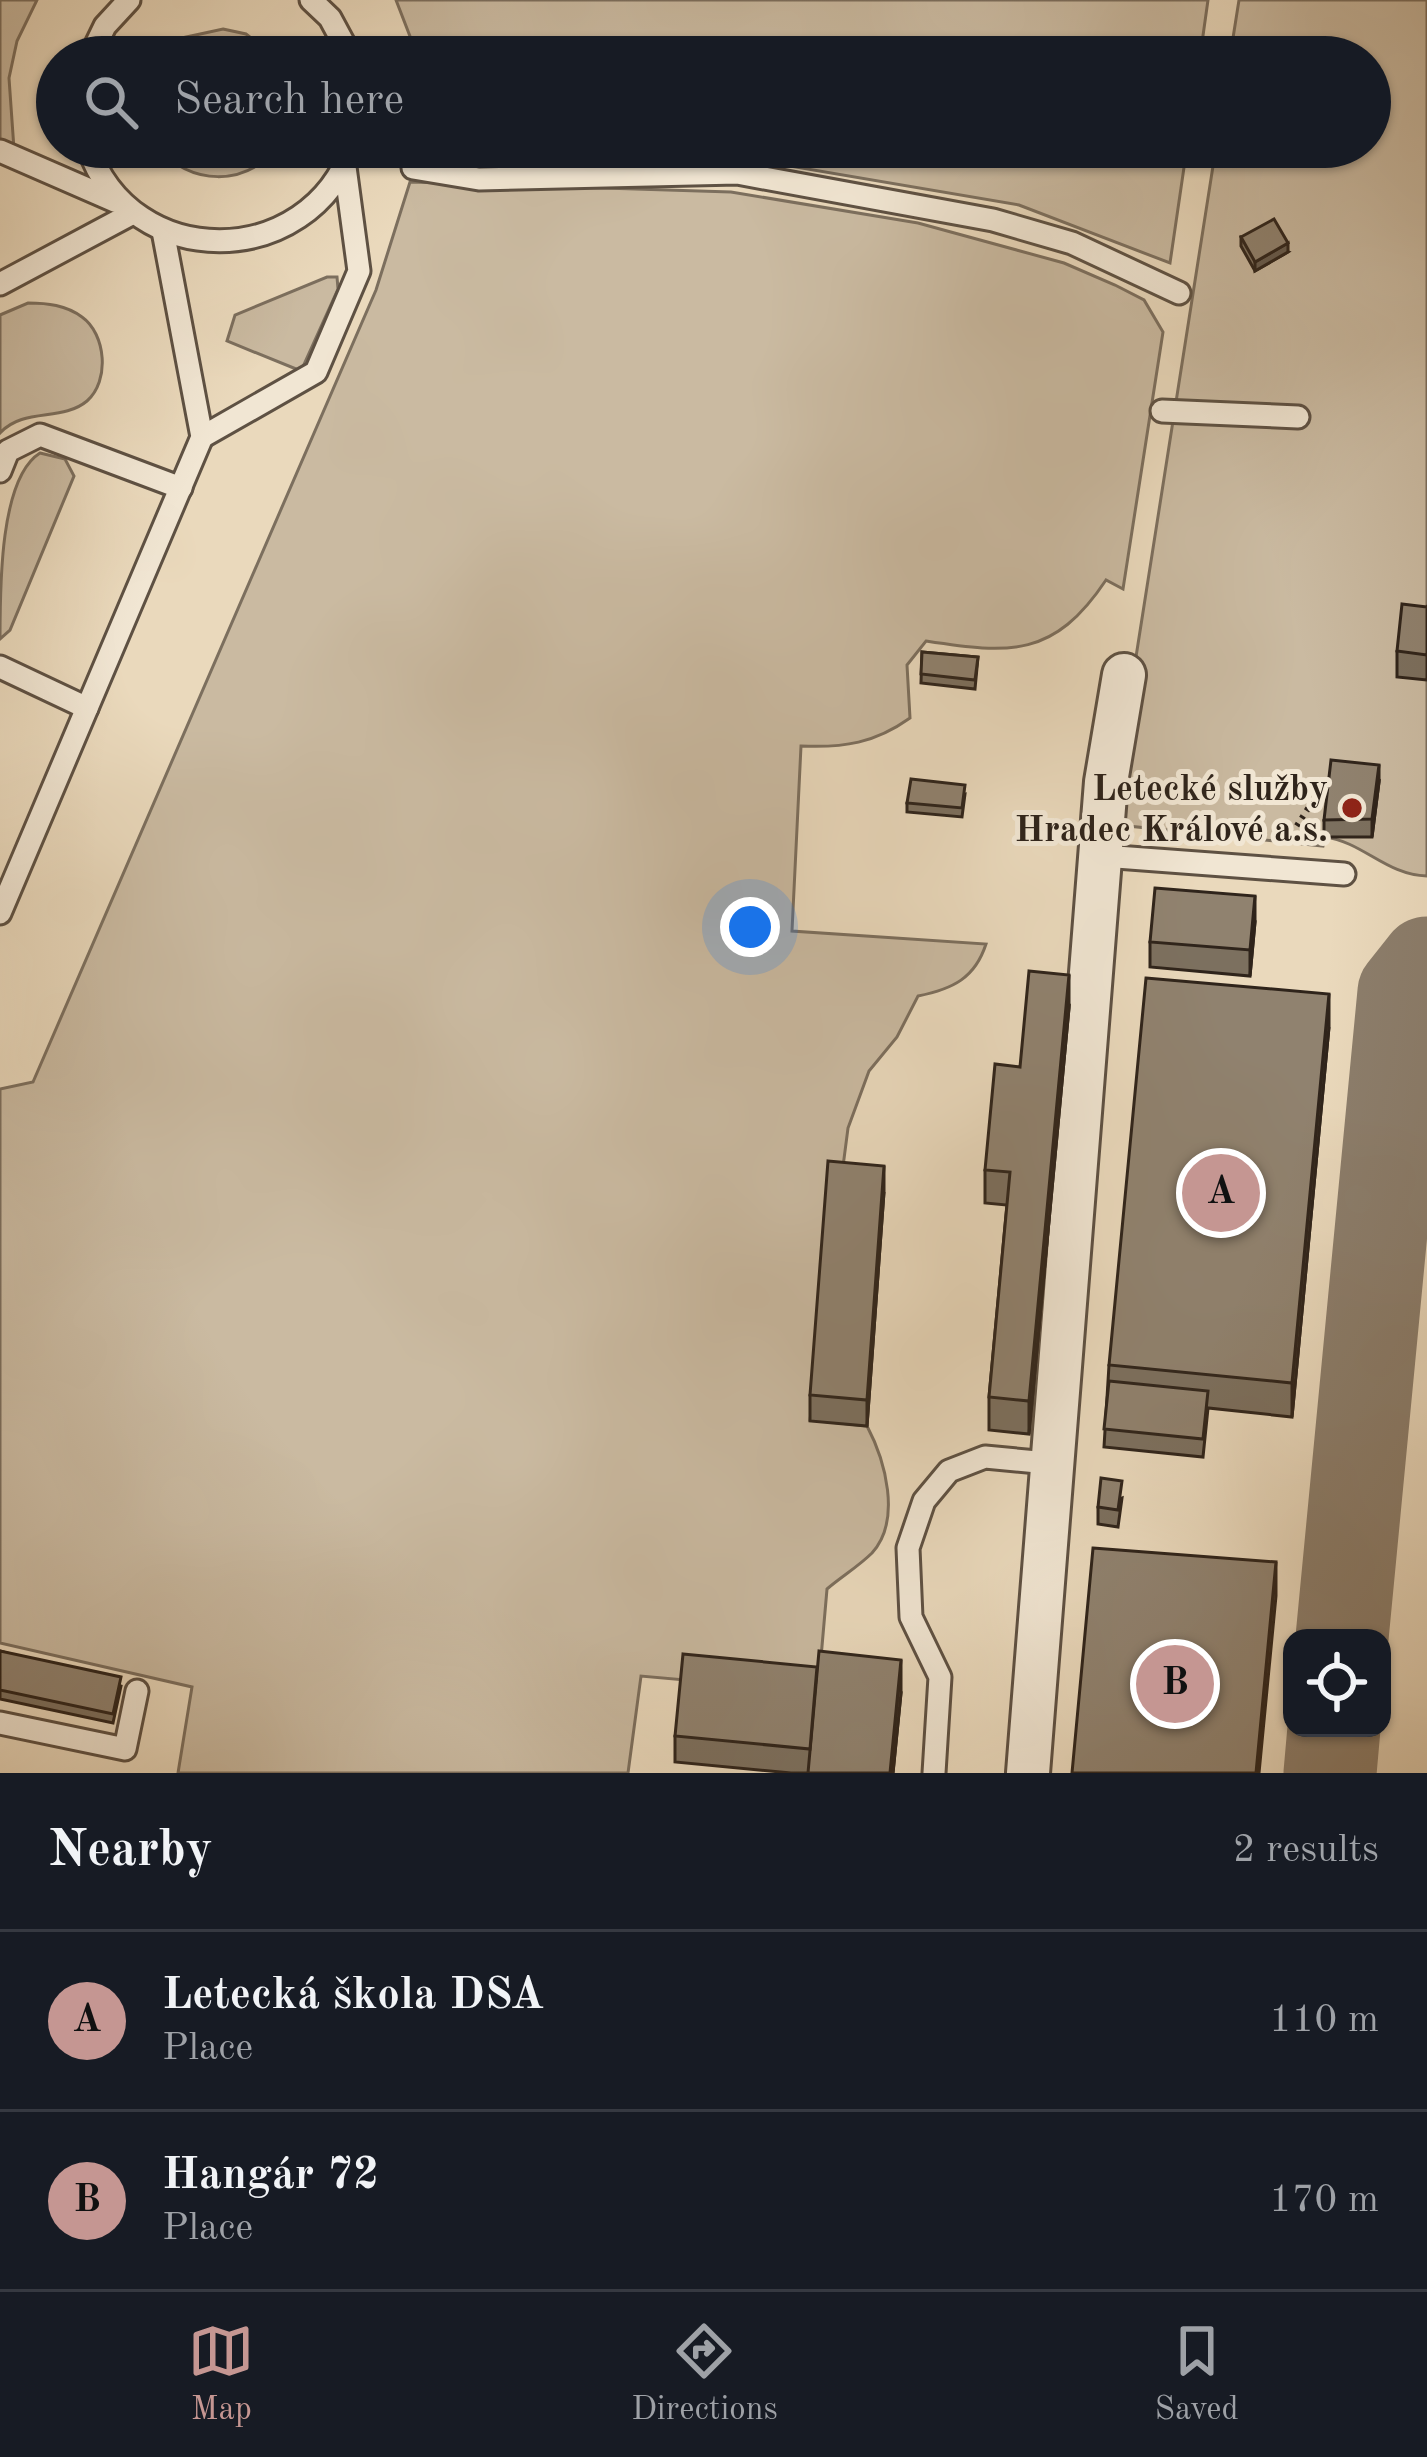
<!DOCTYPE html>
<meta charset="utf-8">
<style>
body{margin:0;font-family:"Old Standard TT",serif;background:#20242c;color:#f1f3f6}
.controls{position:absolute;right:36px;bottom:36px;display:grid;overflow:hidden;border-radius:24px;box-shadow:0 3px 9px #0004}
.controls button{width:108px;height:108px;display:grid;place-items:center;padding:0;border:0;border-bottom:3px solid #363941;background:#171b24;color:#f1f3f6;font:60px sans-serif}
.you{position:absolute;left:750px;top:927px;width:42px;height:42px;margin:-30px;border:9px solid #fff;border-radius:50%;background:#1a73e8;box-shadow:0 0 0 18px #1a73e833}
.badge{display:grid;place-items:center;width:78px;height:78px;border-radius:50%;background:#c59692;color:#111;font-size:39px;font-weight:700}
.pin{position:absolute;translate:-50% -50%;border:6px solid #fff;box-shadow:0 3px 12px #0006}
.list{margin:0;padding:0;list-style:none}
h2{display:flex;justify-content:space-between;align-items:center;height:156px;margin:0;padding:0 48px;font-size:51px}
h2 small{font-size:39px;font-weight:400;color:#9ea1a6}
.list li{display:grid;grid-template-columns:78px 1fr auto;gap:36px;align-items:center;box-sizing:border-box;height:180px;padding:0 48px;border-top:3px solid #363941}
.list b{display:block;font-size:45px;white-space:nowrap}
.list p{margin:0;font-size:39px;white-space:nowrap;color:#9ea1a6}
.list em{font-size:39px;font-style:normal;color:#9ea1a6}
.icon{flex:none;width:66px;height:66px;fill:none;stroke:currentColor;stroke-width:2;stroke-linecap:round;stroke-linejoin:round}
.map{position:relative;flex:none;width:1427px;height:1773px;overflow:hidden}
.search{position:absolute;background:#171b24;box-shadow:0 3px 9px #0004;left:36px;right:36px;top:36px;height:132px;display:flex;align-items:center;gap:30px;box-sizing:border-box;padding:0 42px;border-radius:66px;color:#9ea1a6;font-size:45px}
.sheet{height:516px;background:#171b24}
nav{display:flex;justify-content:space-around;align-items:center;box-sizing:border-box;height:168px;border-top:3px solid #363941;background:#171b24;font-size:33px;color:#9ea1a6}
nav a{display:grid;justify-items:center;gap:6px}
nav .on{color:#c59692}
.map>svg:first-child{display:block}
.green{fill:#cabaa1;stroke:#7c6f5e;stroke-width:3}
.lines{fill:none;stroke-linecap:round;stroke-linejoin:round}
.taxiway{stroke:#8c7e6c;stroke-width:93}
.lane-casing{stroke:#5e5143;stroke-width:27}
.street-casing{stroke:#5e5143;stroke-width:48}
.path{stroke:#2f241b;stroke-width:6;stroke-dasharray:3 6;stroke-linecap:butt}
.lane{stroke:#f1e6d3;stroke-width:21}
.street{stroke:#f1e6d3;stroke-width:42}
.wall{fill:#7c705f;stroke:#2f241b;stroke-width:3}
.shaded-wall{fill:#655b4e;stroke:#2f241b;stroke-width:3}
.building{fill:#90826f;stroke:#2f241b;stroke-width:3}
.poi-dot{fill:#8f2418;stroke:#f1e6d3;stroke-width:4.5}
.labels{text-anchor:middle;stroke-width:10;stroke-linejoin:round;paint-order:stroke}
.poi-label{font-size:36px;font-weight:bold;fill:#2f241b;stroke:#f1e6d3;text-anchor:end}
</style>
<div class="map">
<svg width="1427" height="1773" viewBox="0 0 1427 1773">
<rect width="100%" height="100%" fill="#ead9bc"/>
<filter id="stains"><feTurbulence type="fractalNoise" baseFrequency=".00167" numOctaves="4"/><feColorMatrix values="0 0 0 0 .2 0 0 0 0 .09 0 0 0 0 .02 0 0 0 .5 -.17"/></filter>
<radialGradient id="worn" r=".72"><stop offset=".6" stop-color="#630" stop-opacity="0"/><stop offset="1" stop-color="#630" stop-opacity=".3"/></radialGradient>
<!-- green -->
<g class="green">
<path d="M 0,0 L 37,0 L 17,41 L 9,78 L 14,149 L 0,142 Z"/>
<path d="M 396,0 L 1208,0 L 1200,57 L 418,57 Z"/>
<path d="M 1239,0 L 1427,0 L 1427,876 C 1386,875 1363,842 1325,837 L 1323,846 L 1128,826 L 1114,797 L 1216,147 L 1370,147 L 1370,57 L 1230,57 Z"/>
<path d="M 223,29 L 246,34 L 275,57 L 160,57 L 182,38 Z"/>
<path d="M 157,147 L 278,147 C 244,187 192,186 157,147 Z"/>
<path d="M 418,147 L 1187,147 L 1170,263 L 1019,205 L 713,153 L 416,157 Z"/>
<path d="M 410,182 L 731,192 L 918,223 L 1064,263 L 1115,285 L 1144,300 L 1163,332 L 1123,589 L 1106,580 C 1054,658 1010,654 926,641 L 907,665 L 910,718 C 875,743 844,748 801,746 L 792,931 L 986,944 C 975,978 953,989 918,996 L 897,1037 L 869,1071 L 848,1128 L 810,1420 L 867,1426 C 885,1460 902,1520 872,1553 C 859,1566 841,1577 827,1589 L 818,1692 L 641,1676 L 628,1773 L 178,1773 L 192,1687 L 0,1643 L 0,1089 L 33,1082 L 376,290 Z"/>
<path d="M 327,277 L 337,277 L 338,289 L 301,371 L 227,341 L 235,315 Z"/>
<path d="M 28,303 C 47,303 66,305 82,317 C 106,334 110,381 87,401 C 62,422 24,407 0,433 L 0,315 Z"/>
<path d="M 40,453 L 65,459 L 74,476 L 10,630 L 0,639 C 0,585 0,478 40,453 Z"/>
</g>
<g class="lines">
<!-- taxiway -->
<g class="taxiway">
<path d="M 1342,1638 L 1404,992 L 1427,963"/>
<path d="M 1330,1773 L 1334,1728"/>
</g>
<!-- lane casing -->
<g class="lane-casing">
<g id="lane">
<path d="M 311,0 L 330,18 L 351,57"/>
<path d="M 90,57 L 105,26 L 129,0"/>
<path d="M 88,147 C 131,273 309,271 352,147"/>
<path d="M 0,151 L 115,201"/>
<path d="M 413,168 L 479,179 L 737,173 L 993,220 L 1072,243 L 1179,293"/>
<path d="M 0,284 L 133,213"/>
<path d="M 1162,411 L 1298,417"/>
<path d="M 202,437 L 316,372 L 359,271 L 345,167"/>
<path d="M 0,471 L 8,451 L 40,435 L 181,488"/>
<path d="M 0,667 L 87,708"/>
<path d="M 1103,856 L 1344,874"/>
<path d="M 0,913 L 202,437 L 163,231"/>
<path d="M 0,1723 L 125,1749 L 137,1691"/>
<path d="M 934,1773 L 940,1677 L 911,1617 L 908,1548 L 924,1501 L 949,1471 L 985,1457 L 1048,1463"/>
</g>
</g>
<!-- street casing -->
<g class="street-casing">
<path id="street" d="M 1028,1773 L 1106,782 L 1124,675"/>
</g>
<!-- path -->
<path class="path" d="M 1287,841 L 1318,793 L 1325,791"/>
<!-- lane -->
<use href="#lane" class="lane"/>
<!-- street -->
<use href="#street" class="street"/>
</g>
<!-- wall -->
<g class="wall">
<path d="M 1241,237 L 1288,252 L 1255,271 L 1241,246 Z"/>
<path d="M 1427,607 L 1427,680 L 1397,677 L 1397,651 Z"/>
<path d="M 922,652 L 978,657 L 975,689 L 921,683 Z"/>
<path d="M 1379,782 L 1372,837 L 1324,837 L 1324,820 Z"/>
<path d="M 965,794 L 962,817 L 907,812 L 907,803 Z"/>
<path d="M 1255,922 L 1250,976 L 1150,967 L 1150,942 Z"/>
<path d="M 1069,1008 L 1029,1434 L 989,1430 L 989,1397 L 1007,1205 L 985,1203 L 985,1170 L 1020,1067 Z"/>
<path d="M 1329,1027 L 1292,1417 L 1208,1408 L 1203,1457 L 1104,1447 L 1109,1365 Z"/>
<path d="M 884,1192 L 867,1426 L 810,1421 L 810,1395 Z"/>
<path d="M 1122,1498 L 1118,1527 L 1098,1524 L 1098,1507 Z"/>
<path d="M 0,1651 L 121,1686 L 113,1723 L 0,1699 Z"/>
<path d="M 901,1693 L 893,1773 L 791,1773 L 675,1762 L 675,1736 Z"/>
</g>
<!-- shaded-wall -->
<g class="shaded-wall">
<path d="M 1288,243 L 1288,252 L 1255,271 L 1255,262 Z"/>
<path d="M 1379,765 L 1379,782 L 1372,837 L 1372,819 Z"/>
<path d="M 1255,896 L 1255,922 L 1250,976 L 1250,950 Z"/>
<path d="M 1069,975 L 1069,1008 L 1029,1434 L 1029,1401 Z"/>
<path d="M 1329,994 L 1329,1027 L 1292,1417 L 1292,1383 Z"/>
<path d="M 884,1166 L 884,1192 L 867,1426 L 867,1400 Z"/>
<path d="M 1276,1562 L 1276,1596 L 1259,1773 L 1256,1773 Z"/>
<path d="M 901,1660 L 901,1693 L 893,1773 L 890,1773 Z"/>
</g>
<!-- building -->
<g class="building">
<path d="M 1274,219 L 1288,243 L 1255,262 L 1241,237 Z"/>
<path d="M 1402,604 L 1427,607 L 1427,655 L 1397,651 Z"/>
<path d="M 922,652 L 978,657 L 975,680 L 921,674 Z"/>
<path d="M 1331,760 L 1379,765 L 1372,819 L 1324,820 Z"/>
<path d="M 911,779 L 965,785 L 962,808 L 907,803 Z"/>
<path d="M 1155,888 L 1255,896 L 1250,950 L 1150,942 Z"/>
<path d="M 1029,971 L 1069,975 L 1029,1401 L 989,1397 L 1010,1172 L 985,1170 L 995,1064 L 1020,1067 Z"/>
<path d="M 1146,978 L 1329,994 L 1292,1383 L 1109,1365 Z"/>
<path d="M 828,1161 L 884,1166 L 867,1400 L 810,1395 Z"/>
<path d="M 1109,1381 L 1208,1391 L 1203,1439 L 1104,1429 Z"/>
<path d="M 1101,1478 L 1122,1481 L 1118,1510 L 1098,1507 Z"/>
<path d="M 1093,1548 L 1276,1562 L 1256,1773 L 1072,1773 Z"/>
<path d="M 0,1651 L 121,1677 L 113,1714 L 0,1690 Z"/>
<path d="M 819,1651 L 901,1660 L 890,1773 L 808,1773 Z"/>
<path d="M 683,1654 L 817,1667 L 810,1749 L 675,1736 Z"/>
</g>
<!-- markers -->
<circle class="poi-dot" cx="1352" cy="808" r="12"/>
<g class="labels">
<!-- poi labels -->
<g class="poi-label">
<text x="1328" y="800">Letecké služby<tspan x="1328" dy="41">Hradec Králové a.s.</tspan></text>
</g>
</g>
<rect width="100%" height="100%" filter="url(#stains)"/>
<rect width="100%" height="100%" fill="url(#worn)"/>
</svg>
<div class="controls">
<button><svg class="icon" aria-label="locate" viewBox="0 0 24 24"><circle cx="12" cy="12" r="6"/><path d="M12 2v4M12 18v4M2 12h4M18 12h4"/></svg></button>
</div>
<div class="you"></div>
<div class="pin badge" style="left:1221px;top:1193px">A</div>
<div class="pin badge" style="left:1175px;top:1684px">B</div>
<div class="search"><svg class="icon" aria-label="search" viewBox="0 0 24 24"><circle cx="10" cy="10" r="6"/><path d="M15 15l6 6"/></svg>Search here</div>
</div>
<section class="sheet">
<h2>Nearby<small>2 results</small></h2>
<ul class="list">
<li><span class="badge">A</span><div><b>Letecká škola DSA</b><p>Place</p></div><em>110 m</em></li>
<li><span class="badge">B</span><div><b>Hangár 72</b><p>Place</p></div><em>170 m</em></li>
</ul>
</section>
<nav>
<a class="on"><svg class="icon" aria-label="map" viewBox="0 0 24 24"><path d="M3 6l6-2 6 2 6-2v14l-6 2-6-2-6 2zM9 4v14M15 6v14"/></svg>Map</a>
<a><svg class="icon" aria-label="directions" viewBox="0 0 24 24"><path d="M12 3l9 9-9 9-9-9zM9 14v-3h6M13 9l2 2-2 2"/></svg>Directions</a>
<a><svg class="icon" aria-label="saved" viewBox="0 0 24 24"><path d="M7 4h10v16l-5-4-5 4z"/></svg>Saved</a>
</nav>
